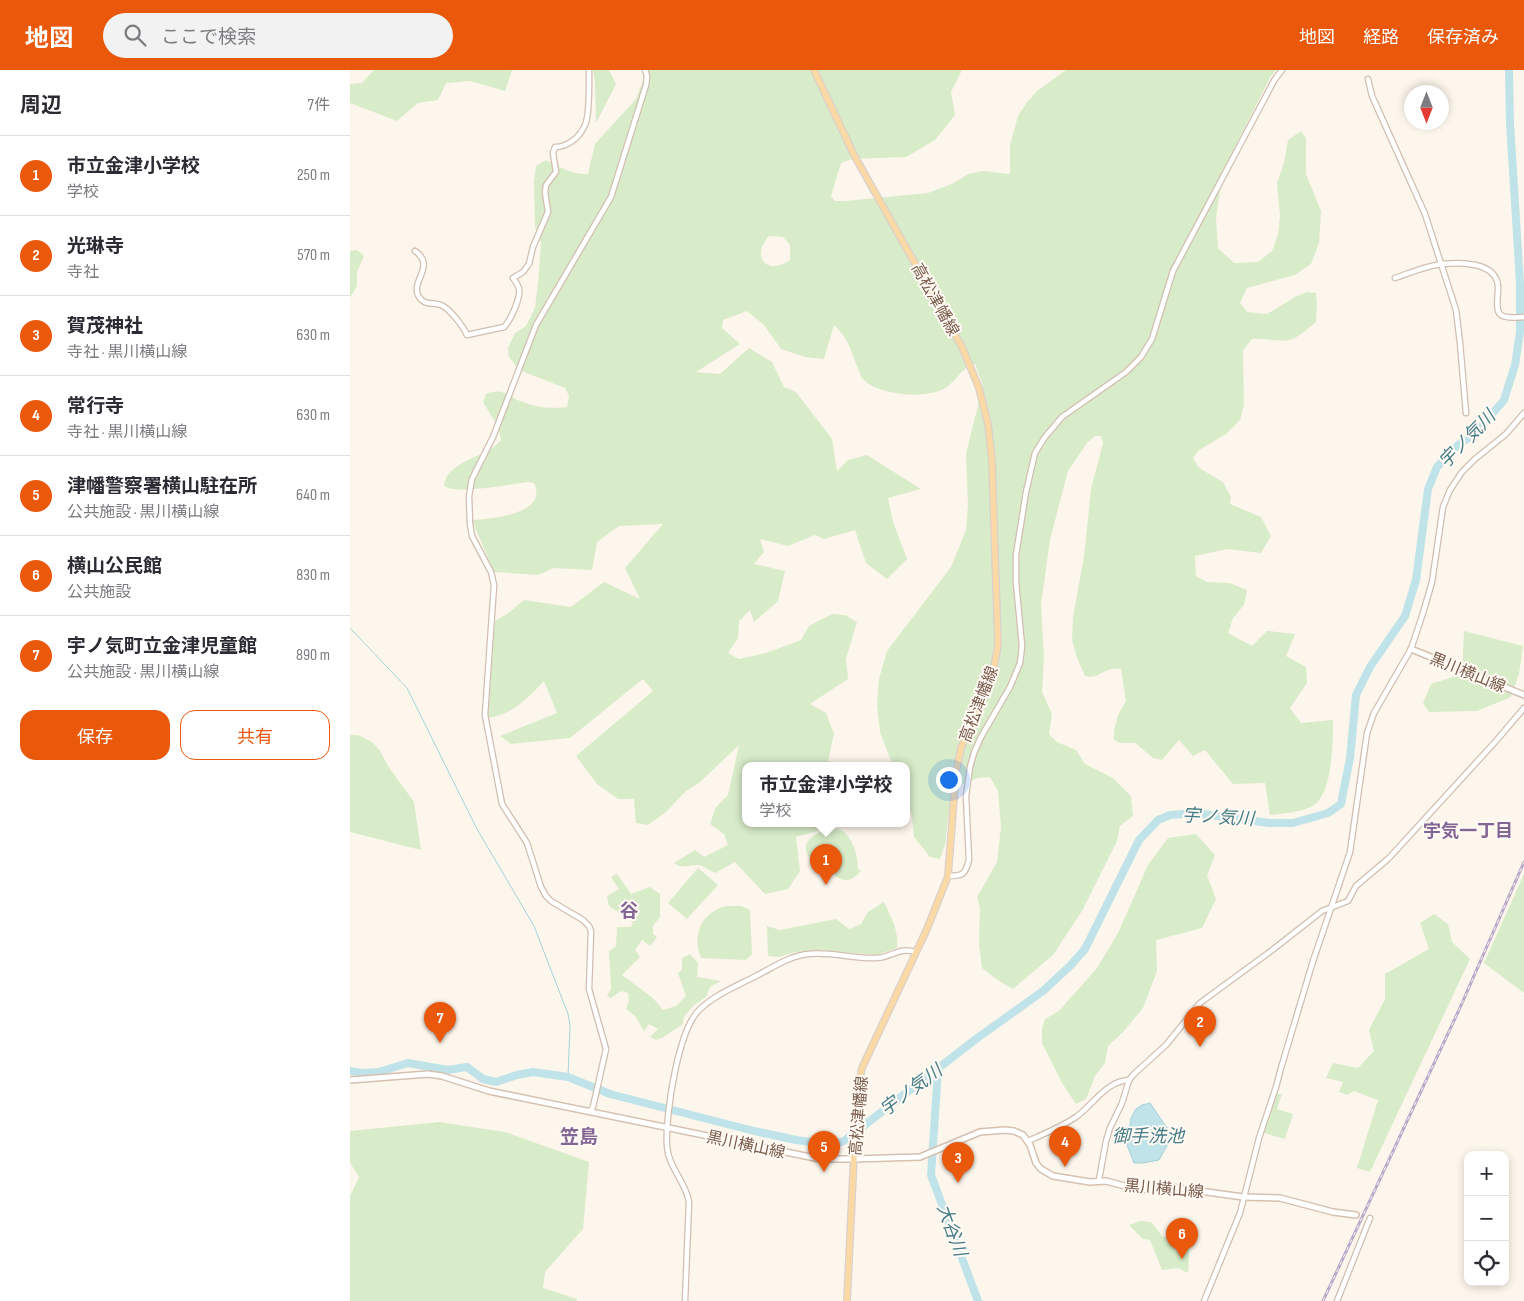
<!DOCTYPE html>
<html lang="ja">
<meta charset="utf-8">
<style>
body{margin:0;font-family:"Sofia Sans Condensed","Noto Sans JP",sans-serif;background:#f2f2f3;color:#2b2b33}
.controls{position:absolute;right:15px;bottom:15px;display:grid;overflow:hidden;border-radius:10px;box-shadow:0 2px 8px #0003}
.controls button{width:45px;height:45px;display:grid;place-items:center;padding:0;border:0;border-bottom:1px solid #e1e1e2;background:#fff;color:#2b2b33;font:25px sans-serif}
.compass{position:absolute;left:1054px;top:15px;width:45px;height:45px;border-radius:50%;background:#fff;box-shadow:0 2px 8px #0003;rotate:180deg}
.you{position:absolute;left:598px;top:709px;width:18px;height:18px;margin:-12px;border:4px solid #fff;border-radius:50%;background:#1a73e8;box-shadow:0 0 0 8px #1a73e833}
.badge{display:grid;place-items:center;width:32px;height:32px;border-radius:50%;background:#ea580c;color:#fff;font-size:16px;font-weight:700}
.pin{position:absolute;translate:-50% -41px;filter:drop-shadow(0 1px 2px #0008)}
.pin::after{content:'';position:absolute;top:26px;width:18px;height:15px;background:inherit;clip-path:polygon(0 0,100% 0,50% 100%)}
.popup{position:absolute;left:392px;top:692px;width:168px;height:65px;box-sizing:border-box;display:grid;place-content:center;border-radius:10px;background:#fff;filter:drop-shadow(0 1px 4px #0005);font-size:16px;white-space:nowrap;color:#7c7c81}
.popup b{font-size:19px;color:#2b2b33}
.popup::after{content:'';position:absolute;left:50%;top:100%;margin-left:-10px;border:10px solid transparent;border-top-color:#fff}
.list{margin:0;padding:0;list-style:none}
h2{display:flex;justify-content:space-between;align-items:center;height:65px;margin:0;padding:0 20px;font-size:21px}
h2 small{font-size:16px;font-weight:400;color:#7c7c81}
.list li{display:grid;grid-template-columns:32px 1fr auto;gap:15px;align-items:center;box-sizing:border-box;height:80px;padding:0 20px;border-top:1px solid #e1e1e2}
.list b{display:block;font-size:19px;white-space:nowrap}
.list p{margin:0;font-size:16px;white-space:nowrap;color:#7c7c81}
.list em{font-size:16px;font-style:normal;color:#7c7c81}
.actions{display:flex;gap:10px;padding:15px 20px}
.actions a{flex:1;padding:11px 0;border:1px solid #ea580c;border-radius:15px;text-align:center;font-size:18px;color:#ea580c}
.actions .main{background:#ea580c;color:#fff}
.icon{flex:none;width:28px;height:28px;fill:none;stroke:currentColor;stroke-width:2;stroke-linecap:round;stroke-linejoin:round}
.map{position:relative;flex:none;width:1174px;height:1231px;overflow:hidden}
header{display:flex;align-items:center;gap:30px;box-sizing:border-box;height:70px;padding:0 25px;background:#ea580c;color:#fff}
header strong{font-size:24px}
nav{display:flex;gap:28px;margin-inline-start:auto;font-size:18px}
.search{width:350px;height:45px;background:#f2f2f3;display:flex;align-items:center;gap:12px;box-sizing:border-box;padding:0 18px;border-radius:28px;color:#7c7c81;font-size:19px}
main{display:flex}
aside{flex:1;background:#fff}
.map>svg:first-child{display:block}
.green{fill:#d8ecc9;fill-rule:evenodd}
.water{fill:#bfe3e8;stroke:#a5d3da}
.lines{fill:none;stroke-linecap:round;stroke-linejoin:round}
.stream{stroke:#a5d3da;stroke-width:1}
.river{stroke:#bfe3e8;stroke-width:8}
.tertiary-casing{stroke:#d1beb0;stroke-width:7}
.secondary-casing{stroke:#d6c0b0;stroke-width:8}
.primary-casing{stroke:#dad1cd;stroke-width:8}
.tertiary{stroke:#fff;stroke-width:4.5}
.secondary{stroke:#fff;stroke-width:5}
.primary{stroke:#fbd9a5;stroke-width:5.5}
.rail-casing{stroke:#b9a8c9;stroke-width:3}
.rail{stroke:#fffaf3;stroke-width:1;stroke-dasharray:4;stroke-linecap:butt}
.labels{text-anchor:middle;stroke-width:4;stroke-linejoin:round;paint-order:stroke}
.street-label{font-size:16px;fill:#7a5c4d;stroke:#fffaf3}
.water-label{font-size:18px;font-style:italic;fill:#437c86;stroke:#fffaf3}
.neighbourhood-label{font-size:18px;font-weight:bold;fill:#846695;stroke:#fffaf3}
.quarter-label{font-size:19px;font-weight:bold;fill:#846695;stroke:#fffaf3}
</style>
<header>
<strong>地図</strong>
<div class="search"><svg class="icon" aria-label="search" viewBox="0 0 24 24"><circle cx="10" cy="10" r="6"/><path d="M15 15l6 6"/></svg>ここで検索</div>
<nav><a>地図</a><a>経路</a><a>保存済み</a></nav>
</header>
<main>
<aside>
<h2>周辺<small>7件</small></h2>
<ul class="list">
<li><span class="badge">1</span><div><b>市立金津小学校</b><p>学校</p></div><em>250 m</em></li>
<li><span class="badge">2</span><div><b>光琳寺</b><p>寺社</p></div><em>570 m</em></li>
<li><span class="badge">3</span><div><b>賀茂神社</b><p>寺社 · 黒川横山線</p></div><em>630 m</em></li>
<li><span class="badge">4</span><div><b>常行寺</b><p>寺社 · 黒川横山線</p></div><em>630 m</em></li>
<li><span class="badge">5</span><div><b>津幡警察署横山駐在所</b><p>公共施設 · 黒川横山線</p></div><em>640 m</em></li>
<li><span class="badge">6</span><div><b>横山公民館</b><p>公共施設</p></div><em>830 m</em></li>
<li><span class="badge">7</span><div><b>宇ノ気町立金津児童館</b><p>公共施設 · 黒川横山線</p></div><em>890 m</em></li>
</ul>
<div class="actions"><a class="main">保存</a><a>共有</a></div>
</aside>
<div class="map">
<svg width="1174" height="1231" viewBox="0 0 1174 1231">
<rect width="100%" height="100%" fill="#fdf6ec"/>
<!-- green -->
<g class="green">
<path d="M 24,0 L 162,0 L 155,21 L 120,11 L 96,13 L 88,30 L 68,33 L 47,51 L 0,33 L 0,14 L 12,13 Z"/>
<path d="M 243,0 L 259,0 L 266,14 L 246,53 L 245,12 Z"/>
<path d="M 297,0 L 612,0 L 601,22 L 605,45 L 585,70 L 556,87 L 502,89 L 491,93 L 481,126 L 485,131 L 495,131 L 578,123 L 604,113 L 618,104 L 633,101 L 660,104 L 660,75 L 668,46 L 677,32 L 687,21 L 716,0 L 926,0 L 921,6 L 873,100 L 866,148 L 868,178 L 884,193 L 908,192 L 922,181 L 928,165 L 930,146 L 927,113 L 934,93 L 938,70 L 951,61 L 956,68 L 956,104 L 971,141 L 969,173 L 961,194 L 945,205 L 897,218 L 890,233 L 897,242 L 917,244 L 945,227 L 957,222 L 966,223 L 967,234 L 966,252 C 959,258 948,268 939,270 C 932,272 912,268 902,269 L 893,280 L 894,335 L 890,350 L 876,364 L 849,380 L 843,388 L 849,398 L 873,412 L 881,427 L 880,434 L 911,447 L 921,466 L 911,483 L 877,479 L 845,486 L 846,506 L 857,512 L 880,513 L 897,520 L 894,535 L 883,548 L 878,563 L 902,576 L 917,561 L 945,564 L 936,586 L 956,597 L 957,613 L 940,638 L 951,653 L 983,650 C 983,671 983,727 961,737 C 949,742 933,744 920,745 L 915,713 L 883,714 L 855,680 L 843,686 L 829,670 L 812,690 L 803,688 L 785,673 L 770,673 L 764,670 L 764,660 L 768,645 L 776,631 L 771,599 C 755,596 749,610 735,606 L 727,588 L 722,570 L 723,547 L 734,487 L 741,419 L 753,373 L 751,366 L 745,366 L 737,373 L 718,401 L 700,470 L 691,535 L 694,586 L 692,622 L 702,644 L 699,664 L 707,672 L 726,680 L 735,694 L 763,708 L 781,726 L 783,746 L 770,756 L 767,771 L 732,841 L 703,885 L 663,919 L 649,911 L 632,898 L 629,874 L 630,838 L 627,827 L 647,792 L 651,757 L 648,721 L 640,707 L 627,708 L 611,715 L 598,748 L 595,775 L 590,789 L 580,787 L 564,767 L 562,745 L 556,729 L 556,696 L 543,696 L 530,662 L 527,634 L 529,609 L 537,581 L 601,497 L 616,460 L 618,435 L 616,384 L 633,315 L 625,294 C 609,298 605,316 589,321 C 570,328 526,325 512,308 C 510,305 508,298 506,294 C 500,277 497,267 484,255 L 474,289 L 455,287 L 431,279 L 414,255 L 397,241 L 373,250 L 372,258 L 390,274 L 346,302 L 370,304 L 399,278 L 422,292 L 434,317 L 446,322 L 482,369 L 487,401 L 498,390 L 517,385 L 571,419 L 538,428 L 543,452 L 557,489 L 537,509 L 516,493 L 505,460 L 474,469 L 465,465 L 438,476 L 410,469 L 414,482 L 404,494 L 435,501 L 428,531 L 404,552 L 400,540 L 389,551 L 388,568 L 378,583 L 389,589 L 416,583 L 451,570 L 459,556 L 482,544 L 495,545 L 507,552 L 496,589 L 498,609 L 460,634 L 476,643 L 484,664 L 478,691 L 489,696 L 396,696 L 396,754 L 485,754 L 482,757 L 446,767 L 450,801 L 438,819 L 415,824 L 385,792 L 365,803 C 360,801 354,796 349,795 C 339,794 333,800 324,793 L 345,780 L 354,787 L 378,775 L 374,764 L 360,754 L 366,737 L 378,725 L 389,675 L 349,713 L 336,721 L 316,742 L 298,755 L 286,753 L 284,729 L 268,729 L 247,714 L 226,686 L 303,621 L 293,609 L 220,668 L 161,674 L 150,666 L 207,643 L 194,611 C 178,628 163,644 138,648 L 145,551 L 157,544 L 174,530 L 221,537 L 254,512 L 290,529 L 275,498 L 313,454 L 269,456 L 247,472 L 242,500 L 204,498 L 188,505 L 144,502 L 122,450 C 141,449 199,444 184,413 L 178,412 C 162,414 105,425 94,416 C 96,390 138,388 151,370 L 148,357 L 133,332 L 136,324 C 154,317 158,327 173,332 C 189,338 200,339 217,337 L 219,326 L 215,318 L 169,300 L 159,287 L 158,278 L 165,263 L 176,256 L 185,238 L 188,213 L 191,173 L 185,157 L 184,113 L 186,96 L 196,90 C 209,97 222,105 238,104 L 245,74 L 286,29 ZM 419,166 L 433,167 L 440,175 L 440,190 C 417,206 400,187 419,166 Z"/>
<path d="M 7,180 L 14,186 L 7,202 L 7,216 L 0,228 L 0,181 Z"/>
<path d="M 1114,561 L 1173,576 L 1169,604 L 1161,627 L 1127,641 L 1079,642 L 1073,633 L 1081,614 L 1112,604 Z"/>
<path d="M 0,665 L 8,665 L 22,672 L 30,681 L 40,699 L 64,732 L 71,780 L 0,762 Z"/>
<path d="M 482,758 C 501,758 508,784 508,799 L 511,801 C 501,811 497,813 485,806 L 486,805 C 478,801 467,797 461,790 C 446,772 467,761 482,758 Z"/>
<path d="M 846,764 L 865,785 L 857,805 L 866,829 L 852,858 L 806,870 L 807,901 L 793,938 L 773,962 L 758,976 L 755,993 L 745,1006 L 736,1029 L 726,1034 L 712,1013 L 692,973 L 692,959 L 695,949 L 709,941 L 747,898 L 768,863 L 798,795 L 818,768 Z"/>
<path d="M 348,798 L 368,815 L 337,849 L 318,833 Z"/>
<path d="M 267,804 L 281,824 L 300,817 L 310,824 L 310,847 L 303,856 L 303,864 L 307,867 L 300,876 L 292,870 L 285,880 L 290,887 L 272,905 L 303,928 L 313,940 L 326,936 L 336,926 L 328,903 L 332,900 L 332,888 L 340,884 L 348,893 L 347,907 L 371,911 L 360,917 L 356,927 L 343,936 L 334,947 L 333,954 L 312,968 L 306,970 L 300,967 L 308,959 L 299,954 L 294,961 L 285,946 L 276,939 L 279,931 L 278,923 L 271,921 L 261,928 L 257,926 L 261,919 L 259,881 L 266,876 L 267,857 L 281,857 L 283,852 L 259,836 L 257,826 L 269,819 L 261,807 Z"/>
<path d="M 1174,804 L 1174,923 L 1134,893 Z"/>
<path d="M 534,832 C 541,847 549,861 547,878 L 527,885 L 469,880 L 445,882 L 429,887 L 418,886 L 417,856 L 430,860 L 486,849 L 499,859 L 511,854 L 518,842 Z"/>
<path d="M 377,836 L 391,836 L 400,840 L 402,884 L 396,890 L 351,888 C 341,865 352,841 377,836 Z"/>
<path d="M 1084,844 L 1098,854 L 1102,872 L 1120,889 L 1020,1102 L 1007,1098 L 1028,1030 L 1004,1021 L 997,1025 L 989,1022 L 993,1012 L 976,1008 L 983,993 L 1008,998 L 1024,981 L 1019,960 L 1035,929 L 1035,904 L 1079,879 L 1070,853 Z"/>
<path d="M 926,1024 L 932,1024 L 927,1039 L 943,1044 L 935,1069 L 914,1063 Z"/>
<path d="M 89,1052 L 155,1062 L 239,1092 L 233,1159 L 195,1202 L 193,1218 L 227,1229 L 227,1231 L 0,1231 L 0,1126 L 9,1107 L 0,1093 L 0,1061 Z"/>
<path d="M 790,1151 L 801,1152 L 813,1167 L 840,1169 L 838,1203 L 828,1198 L 812,1200 L 800,1170 L 793,1169 L 779,1155 Z"/>
</g>
<!-- water -->
<path class="water" d="M 800,1033 L 815,1055 L 819,1059 L 818,1074 L 809,1090 L 793,1093 L 784,1093 L 777,1075 L 781,1048 L 786,1039 L 792,1035 Z"/>
<g class="lines">
<!-- stream -->
<path class="stream" d="M 0,558 L 57,618 L 127,759 L 184,856 L 218,944 L 220,955 L 218,1007"/>
<!-- river -->
<g class="river">
<path d="M 588,999 L 581,1105 L 628,1231"/>
<path d="M 0,1001 L 12,1003 L 29,1002 L 58,993 L 98,1000 L 117,997 L 133,1009 L 146,1012 L 167,1005 L 183,1002 L 218,1007 L 260,1024 L 404,1061 L 446,1070 L 482,1075 L 494,1071 L 626,969 L 693,921 L 720,896 L 735,879 L 789,770 L 808,750 L 820,745 L 845,743 L 919,753 L 943,753 L 978,743 L 991,734 L 1000,688 L 1006,625 L 1020,597 L 1055,546 L 1066,510 L 1078,419 L 1087,397 L 1108,375 L 1125,364 L 1154,330 L 1165,295 L 1170,262 L 1170,213 L 1160,53 L 1159,0"/>
</g>
<!-- tertiary casing -->
<g class="tertiary-casing">
<g id="tertiary">
<path d="M 1018,9 L 1022,26 L 1075,144 L 1106,240 L 1110,273 L 1116,343"/>
<path d="M 65,181 C 87,196 59,212 69,227 C 75,236 83,232 91,235 C 100,239 113,256 117,265 L 154,257 C 160,251 171,228 169,219 C 169,216 165,211 163,208 L 173,202 L 179,194 L 183,177 L 198,142 L 195,122 L 196,115 L 206,102 L 203,83 L 205,77 C 218,77 230,67 235,55 C 240,45 239,13 239,0"/>
<path d="M 1045,208 C 1060,203 1078,195 1093,194 C 1111,192 1146,192 1148,216 C 1149,223 1144,240 1151,245 C 1156,249 1168,247 1174,247"/>
<path d="M 598,806 C 613,806 615,805 619,790 L 616,726 L 620,697 L 624,683 L 631,667 L 660,617 L 670,593 L 672,576 L 666,512 L 666,485 L 676,422 L 685,383 L 695,367 L 712,347 L 776,302 L 791,287 L 802,269 L 823,201 L 925,9 L 932,0"/>
<path d="M 240,1041 L 243,1037 L 256,979 L 239,919 L 241,861 L 239,856 L 233,850 L 201,831 L 196,826 L 191,817 L 177,773 L 152,734 L 135,645 L 144,515 L 141,502 L 122,466 L 120,454 L 119,426 L 122,409 L 143,367 L 186,255 L 261,127 L 296,15 L 297,6 L 295,0"/>
<path d="M 678,1071 C 694,1064 711,1057 726,1047 C 743,1035 756,1011 779,1010"/>
<path d="M 749,1110 L 756,1071 L 760,1058 L 772,1033 L 779,1010 L 784,1004 L 816,975 L 850,933 L 921,881 L 972,841 L 998,831 L 1006,816 L 1039,788 L 1146,671 L 1174,638"/>
<path d="M 335,1231 L 339,1132 C 336,1112 318,1097 317,1076 C 315,1046 328,959 350,939 C 366,924 387,916 406,906 C 422,898 439,886 458,884 C 480,881 503,889 526,888 C 535,888 543,883 551,881 C 556,880 562,881 566,882"/>
<path d="M 854,1231 L 890,1143 L 909,1068 L 926,1017 L 931,998 L 963,891 L 1000,782 L 1017,663 L 1024,643 L 1061,579 L 1073,543 L 1082,512 L 1093,437 L 1100,420 L 1112,402 L 1125,389 L 1156,364 L 1174,343"/>
<path d="M 987,1231 L 1020,1148"/>
</g>
</g>
<!-- secondary casing -->
<g class="secondary-casing">
<g id="secondary">
<path d="M 1061,579 L 1174,625"/>
<path d="M 0,1010 L 78,1004 L 92,1006 L 139,1021 L 470,1089 L 504,1089 L 570,1087 L 630,1062 L 655,1060 L 664,1061 L 673,1065 L 680,1075 L 686,1093 L 691,1099 L 703,1106 L 740,1112 L 756,1111 L 790,1120 L 821,1117 L 893,1127 L 930,1128 L 983,1142 L 1006,1145"/>
</g>
</g>
<!-- primary casing -->
<g class="primary-casing">
<path id="primary" d="M 464,0 L 504,85 L 612,277 L 629,318 L 638,354 L 642,391 L 648,575 L 645,592 L 642,606 L 611,678 L 606,702 L 598,806 L 577,859 L 512,998 L 507,1022 L 497,1231"/>
</g>
<!-- tertiary -->
<use href="#tertiary" class="tertiary"/>
<!-- secondary -->
<use href="#secondary" class="secondary"/>
<!-- primary -->
<use href="#primary" class="primary"/>
<!-- rail casing -->
<g class="rail-casing">
<path id="rail" d="M 973,1231 L 1109,940 L 1174,792"/>
</g>
<!-- rail -->
<use href="#rail" class="rail"/>
</g>
<g class="labels">
<!-- street labels -->
<g class="street-label">
<text transform="translate(586 229) rotate(61)" y="6">高松津幡線</text>
<text transform="translate(1118 602) rotate(22)" y="6">黒川横山線</text>
<text transform="translate(628 634) rotate(-69)" y="6">高松津幡線</text>
<text transform="translate(508 1046) rotate(-85)" y="6">高松津幡線</text>
<text transform="translate(396 1074) rotate(12)" y="6">黒川横山線</text>
<text transform="translate(814 1118) rotate(5)" y="6">黒川横山線</text>
</g>
<!-- water labels -->
<g class="water-label">
<text transform="translate(1117 369) rotate(-46)" y="6">宇ノ気川</text>
<text transform="translate(868 747) rotate(3)" y="6">宇ノ気川</text>
<text transform="translate(561 1020) rotate(-37)" y="6">宇ノ気川</text>
<text x="798" y="1072">御手洗池</text>
<text transform="translate(602 1160) rotate(70)" y="6">大谷川</text>
</g>
<!-- neighbourhood labels -->
<g class="neighbourhood-label">
<text x="1118" y="767">宇気一丁目</text>
</g>
<!-- quarter labels -->
<g class="quarter-label">
<text x="279" y="847">谷</text>
<text x="229" y="1073">笠島</text>
</g>
</g>
</svg>
<div class="controls">
<button>+</button>
<button>−</button>
<button><svg class="icon" aria-label="locate" viewBox="0 0 24 24"><circle cx="12" cy="12" r="6"/><path d="M12 2v4M12 18v4M2 12h4M18 12h4"/></svg></button>
</div>
<svg class="compass" viewBox="-18 -18 36 36"><path d="M0-13l5 13h-10z" fill="#e53935"/><path d="M0 13l5-13h-10z" fill="#7c7c81"/></svg>
<div class="you"></div>
<div class="pin badge" style="left:476px;top:815px">1</div>
<div class="popup"><b>市立金津小学校</b>学校</div>
<div class="pin badge" style="left:850px;top:977px">2</div>
<div class="pin badge" style="left:608px;top:1113px">3</div>
<div class="pin badge" style="left:715px;top:1097px">4</div>
<div class="pin badge" style="left:474px;top:1102px">5</div>
<div class="pin badge" style="left:832px;top:1189px">6</div>
<div class="pin badge" style="left:90px;top:973px">7</div>
</div>
</main>
